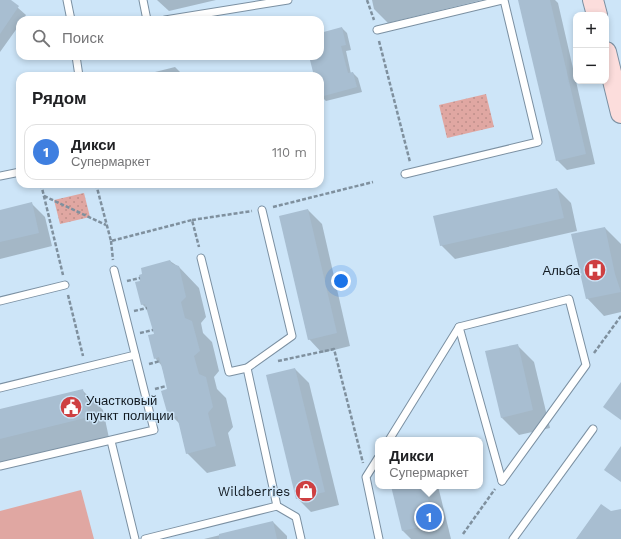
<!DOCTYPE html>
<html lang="ru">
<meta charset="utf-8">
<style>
body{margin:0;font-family:"Work Sans",sans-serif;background:#f6f6f6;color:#202124}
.controls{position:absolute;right:12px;top:12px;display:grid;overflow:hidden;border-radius:8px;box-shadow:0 2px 6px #0003}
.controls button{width:36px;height:36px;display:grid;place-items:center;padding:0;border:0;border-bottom:1px solid #e0e0e0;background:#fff;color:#202124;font:20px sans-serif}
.you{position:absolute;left:341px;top:281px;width:14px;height:14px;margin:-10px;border:3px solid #fff;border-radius:50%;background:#1a73e8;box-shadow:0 0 0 6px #1a73e833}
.badge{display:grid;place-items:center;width:26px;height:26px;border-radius:50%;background:#ce3f41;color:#fff;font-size:13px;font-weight:700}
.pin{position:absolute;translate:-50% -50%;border:2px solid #fff;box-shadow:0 1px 4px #0006}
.popup{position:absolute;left:375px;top:437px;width:108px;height:52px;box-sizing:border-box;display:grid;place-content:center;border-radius:8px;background:#fff;filter:drop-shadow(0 1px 3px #0005);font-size:13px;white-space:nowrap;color:#757577}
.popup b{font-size:15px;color:#202124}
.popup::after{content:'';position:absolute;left:50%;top:100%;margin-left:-8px;border:8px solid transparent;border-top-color:#fff}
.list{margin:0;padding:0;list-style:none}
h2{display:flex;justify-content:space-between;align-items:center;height:52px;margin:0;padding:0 16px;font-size:17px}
h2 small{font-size:13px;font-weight:400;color:#757577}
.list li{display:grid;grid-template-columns:26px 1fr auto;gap:12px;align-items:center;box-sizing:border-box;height:56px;margin:0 8px 8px;padding:0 8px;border:1px solid #e0e0e0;border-radius:12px}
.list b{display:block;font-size:15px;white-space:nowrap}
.list p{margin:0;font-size:13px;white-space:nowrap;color:#757577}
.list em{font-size:13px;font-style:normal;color:#757577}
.icon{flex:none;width:22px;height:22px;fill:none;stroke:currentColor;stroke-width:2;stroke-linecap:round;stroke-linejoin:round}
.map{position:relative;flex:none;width:621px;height:539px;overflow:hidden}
.search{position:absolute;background:#fff;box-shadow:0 2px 6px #0003;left:16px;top:16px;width:308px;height:44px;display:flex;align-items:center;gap:10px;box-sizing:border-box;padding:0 14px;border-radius:12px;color:#757577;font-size:15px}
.panel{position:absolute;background:#fff;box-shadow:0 2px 6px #0003;left:16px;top:72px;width:308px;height:116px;border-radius:12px}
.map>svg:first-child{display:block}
.grass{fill:#e0a7a2}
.park{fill:url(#park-dots)}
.shadow{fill:#0003}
.building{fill:#a8bed1}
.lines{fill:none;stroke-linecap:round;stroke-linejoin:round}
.service-casing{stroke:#7b90a2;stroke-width:9}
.secondary-casing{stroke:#7b90a2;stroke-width:22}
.path{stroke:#7f909e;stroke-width:2.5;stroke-dasharray:4 2;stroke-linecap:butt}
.service{stroke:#fff;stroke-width:7}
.secondary{stroke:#fcdddc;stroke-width:20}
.labels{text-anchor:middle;stroke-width:3;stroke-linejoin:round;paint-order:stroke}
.poi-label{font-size:13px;fill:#121a21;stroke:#cde5f8;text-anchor:end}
</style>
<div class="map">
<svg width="621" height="539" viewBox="0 0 621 539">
<defs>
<pattern id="park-dots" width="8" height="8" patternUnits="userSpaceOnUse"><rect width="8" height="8" fill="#e0a7a2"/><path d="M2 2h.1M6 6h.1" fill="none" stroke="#bf8f8b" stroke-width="1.8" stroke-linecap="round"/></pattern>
</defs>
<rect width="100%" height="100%" fill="#cde5f8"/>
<!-- grass -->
<path class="grass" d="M 81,490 L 94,539 L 0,539 L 0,511 Z"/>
<!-- park -->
<g class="park">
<path d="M 486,94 L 494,127 L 447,138 L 439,105 Z"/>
<path d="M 84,193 L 90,217 L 60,224 L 54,200 Z"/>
</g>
<!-- shadow -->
<g class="shadow">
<path d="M 0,0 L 9,0 L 26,15 L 23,20 L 20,20 L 20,24 L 0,52 Z"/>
<path d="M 157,0 L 216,0 L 169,11 Z"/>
<path d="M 372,0 L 482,0 L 388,23 L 374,9 Z"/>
<path d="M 519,0 L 555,0 L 558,3 L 595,164 L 567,170 L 557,160 Z"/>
<path d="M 342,28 L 347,33 L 351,50 L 346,51 L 351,74 L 353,73 L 358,78 L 362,92 L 326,101 L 321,96 L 320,76 L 316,76 L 310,56 L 320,56 L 320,34 Z"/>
<path d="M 175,67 L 180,72 L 181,76 L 139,76 Z"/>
<path d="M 557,189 L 571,203 L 577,231 L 455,259 L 441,245 Z"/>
<path d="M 31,203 L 45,217 L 52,246 L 0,259 L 0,211 Z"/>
<path d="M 308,210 L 322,224 L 350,346 L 322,353 L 309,339 Z"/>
<path d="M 605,228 L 621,244 L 621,312 L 604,316 L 587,298 Z"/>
<path d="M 170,261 L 179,267 L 199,288 L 206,317 L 201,323 L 203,333 L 212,342 L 219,371 L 214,377 L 217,389 L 226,398 L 233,427 L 228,433 L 236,466 L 207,473 L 187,453 L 180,424 L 168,412 L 168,390 L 162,366 L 155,358 L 155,334 L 148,310 L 142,304 L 142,282 Z"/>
<path d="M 517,345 L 534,362 L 550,428 L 519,435 L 502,418 Z"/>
<path d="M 295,369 L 309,383 L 339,505 L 311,512 L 297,498 Z"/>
<path d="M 82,390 L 103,410 L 109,438 L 0,463 L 0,410 Z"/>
<path d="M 392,486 L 438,486 L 451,539 L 411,539 L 403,531 Z"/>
<path d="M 273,522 L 287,536 L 287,539 L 204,539 Z"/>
</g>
<!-- building -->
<g class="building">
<path d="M 0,0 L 11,0 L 19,6 L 0,34 Z"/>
<path d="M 518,0 L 550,0 L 586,154 L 556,161 Z"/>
<path d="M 342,27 L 346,45 L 341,46 L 348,73 L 353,72 L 357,87 L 320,97 L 320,76 L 314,76 L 309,56 L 320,56 L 320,33 Z"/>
<path d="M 557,188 L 564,218 L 440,246 L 433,216 Z"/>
<path d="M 32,202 L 39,233 L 0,242 L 0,210 Z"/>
<path d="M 308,209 L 337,333 L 308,340 L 279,216 Z"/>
<path d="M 605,227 L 615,274 L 621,292 L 586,299 L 571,234 Z"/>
<path d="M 170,260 L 172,264 L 179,266 L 186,297 L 181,302 L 185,318 L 192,321 L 200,351 L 194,356 L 199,374 L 206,377 L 213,407 L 208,413 L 216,446 L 186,454 L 177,416 L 174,417 L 172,411 L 167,412 L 161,391 L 167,389 L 163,372 L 159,357 L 154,359 L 148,335 L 154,334 L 145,304 L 141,305 L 135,282 L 140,281 L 139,275 L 142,274 L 141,268 Z"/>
<path d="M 518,344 L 533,410 L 501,418 L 485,351 Z"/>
<path d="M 295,368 L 325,492 L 296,499 L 266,375 Z"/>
<path d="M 621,382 L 621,420 L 603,407 Z"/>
<path d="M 83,389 L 89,417 L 0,439 L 0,409 Z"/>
<path d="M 621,446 L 621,482 L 604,470 Z"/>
<path d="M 391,486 L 425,486 L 434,524 L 402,531 Z"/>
<path d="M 601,504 L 611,511 L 621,509 L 621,539 L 576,539 Z"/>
<path d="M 273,521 L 277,539 L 219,539 L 219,534 Z"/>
</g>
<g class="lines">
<!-- service casing -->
<g class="service-casing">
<g id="service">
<path d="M 67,0 L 71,20"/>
<path d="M 143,0 L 147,20"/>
<path d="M 165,20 L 288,0"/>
<path d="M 377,30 L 502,0"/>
<path d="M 76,56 L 79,76"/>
<path d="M 405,174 L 538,142 L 504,0"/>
<path d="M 0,176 L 20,172"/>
<path d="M 201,258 L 229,372 L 247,368 L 292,336 L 262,210"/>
<path d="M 0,301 L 65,285"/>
<path d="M 459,327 L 502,481"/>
<path d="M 247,368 L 277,506 L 296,517 L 301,539"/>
<path d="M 0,388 L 135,355"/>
<path d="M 389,440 L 459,327 L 569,299 L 586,365 L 502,481"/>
<path d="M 111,441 L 135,539"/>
<path d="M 378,458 L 366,477 L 379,539"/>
<path d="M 0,466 L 154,430 L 114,270"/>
<path d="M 145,539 L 277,506"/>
<path d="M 513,539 L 593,429"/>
</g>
</g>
<!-- secondary casing -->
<g class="secondary-casing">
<g id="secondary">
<path d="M 593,0 L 597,15"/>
<path d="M 606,52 L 621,113"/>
</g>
</g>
<!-- path -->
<g class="path">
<path d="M 367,0 L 374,20"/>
<path d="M 379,41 L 410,162"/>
<path d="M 41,184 L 63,275"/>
<path d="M 96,184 L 111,241 L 192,220 L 199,247"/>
<path d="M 44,196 L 106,225"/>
<path d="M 273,207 L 373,182"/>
<path d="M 192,220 L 252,211"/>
<path d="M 111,241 L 113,260"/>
<path d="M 127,281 L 140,278"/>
<path d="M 68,295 L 83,356"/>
<path d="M 134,311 L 147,308"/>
<path d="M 140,333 L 153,330"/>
<path d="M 594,353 L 621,316"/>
<path d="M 278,361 L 334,349 L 363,463"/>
<path d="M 149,364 L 160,361"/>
<path d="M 155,389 L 166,386"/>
<path d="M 162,417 L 173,414"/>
<path d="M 463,534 L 495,489"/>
</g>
<!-- service -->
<use href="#service" class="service"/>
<!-- secondary -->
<use href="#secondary" class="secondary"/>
</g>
<!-- icons -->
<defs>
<g id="hospital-disc" transform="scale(1.15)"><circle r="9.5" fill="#ce3f41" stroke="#cde5f8"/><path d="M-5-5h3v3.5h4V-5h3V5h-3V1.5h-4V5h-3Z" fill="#fff"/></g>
<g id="civic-disc" transform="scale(1.15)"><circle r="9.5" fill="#ce3f41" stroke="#cde5f8"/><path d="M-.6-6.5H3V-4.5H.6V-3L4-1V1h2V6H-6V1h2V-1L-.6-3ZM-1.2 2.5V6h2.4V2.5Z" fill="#fff"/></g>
<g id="shop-disc" transform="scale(1.15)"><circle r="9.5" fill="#ce3f41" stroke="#cde5f8"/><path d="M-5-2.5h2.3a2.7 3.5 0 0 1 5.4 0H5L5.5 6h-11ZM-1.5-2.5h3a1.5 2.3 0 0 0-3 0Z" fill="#fff"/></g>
</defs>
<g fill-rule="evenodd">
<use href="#hospital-disc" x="595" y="270"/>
<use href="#civic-disc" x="71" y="407"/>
<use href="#shop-disc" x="306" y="491"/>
</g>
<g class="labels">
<!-- poi labels -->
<g class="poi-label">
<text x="580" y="275">Альба</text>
<text x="86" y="405" text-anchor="start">Участковый<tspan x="86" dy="15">пункт полиции</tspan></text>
<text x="290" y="496">Wildberries</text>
</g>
</g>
</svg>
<div class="controls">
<button>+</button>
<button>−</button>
</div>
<div class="you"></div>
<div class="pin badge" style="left:429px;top:517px;background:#3f7fe0">1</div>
<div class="popup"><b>Дикси</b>Супермаркет</div>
<div class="search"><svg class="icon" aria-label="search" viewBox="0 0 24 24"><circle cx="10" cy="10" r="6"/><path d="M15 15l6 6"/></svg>Поиск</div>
<section class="panel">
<h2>Рядом<small></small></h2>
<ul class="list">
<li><span class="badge" style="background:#3f7fe0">1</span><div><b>Дикси</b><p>Супермаркет</p></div><em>110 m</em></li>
</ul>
</section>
</div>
